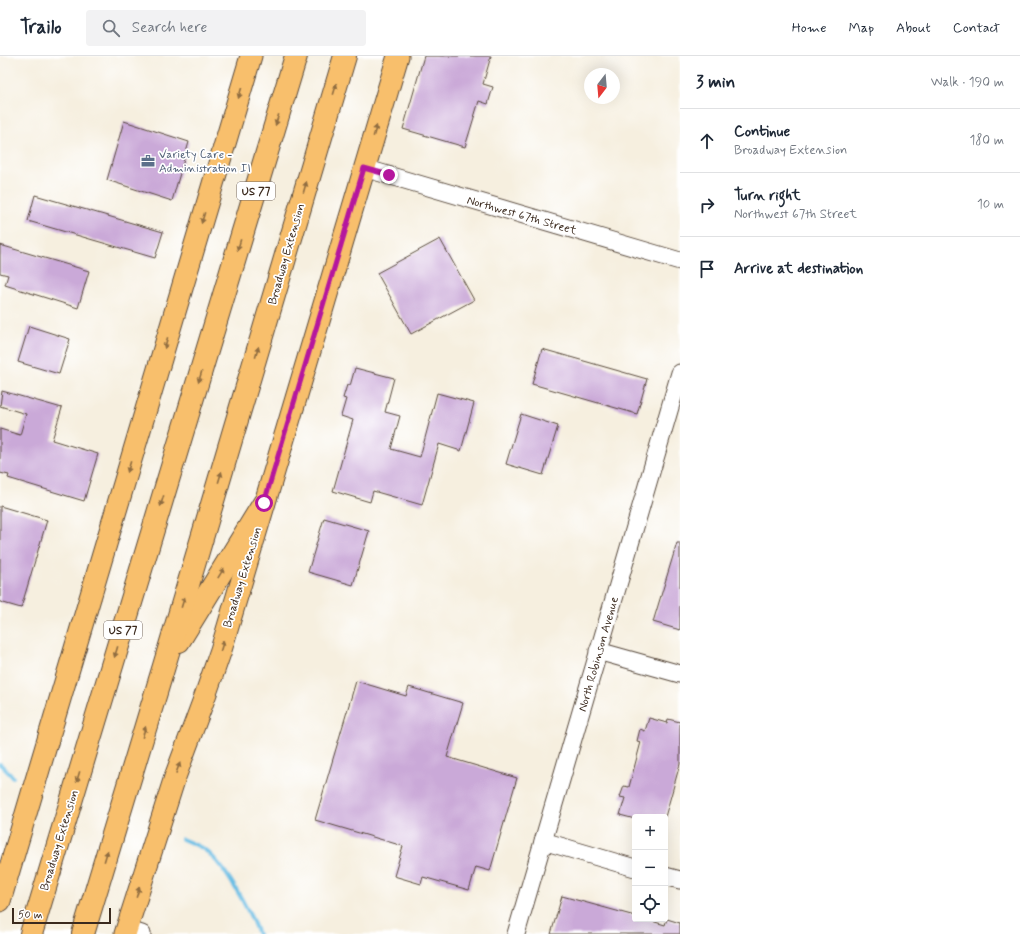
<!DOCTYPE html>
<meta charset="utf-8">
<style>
body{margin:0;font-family:Mynerve,sans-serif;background:#f2f2f3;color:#1f2937}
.controls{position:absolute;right:12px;bottom:12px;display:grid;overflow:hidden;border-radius:4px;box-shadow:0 4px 16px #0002}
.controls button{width:36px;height:36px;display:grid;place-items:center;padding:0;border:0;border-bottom:1px solid #e0e1e3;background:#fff;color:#1f2937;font:20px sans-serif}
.compass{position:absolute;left:584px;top:12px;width:36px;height:36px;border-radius:50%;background:#fff;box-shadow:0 4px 16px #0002;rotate:196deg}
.scale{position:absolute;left:12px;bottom:10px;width:99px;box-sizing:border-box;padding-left:4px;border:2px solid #3b2a1e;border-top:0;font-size:11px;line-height:14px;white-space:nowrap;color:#3b2a1e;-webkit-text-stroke:3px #fff;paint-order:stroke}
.stop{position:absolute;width:12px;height:12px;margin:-9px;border:3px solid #b5179e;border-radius:50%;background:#fff}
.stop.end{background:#b5179e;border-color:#fff;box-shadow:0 1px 4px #0008}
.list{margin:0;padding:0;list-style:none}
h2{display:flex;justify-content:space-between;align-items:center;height:52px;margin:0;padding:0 16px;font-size:17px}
h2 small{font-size:13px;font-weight:400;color:#747a83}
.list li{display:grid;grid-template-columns:26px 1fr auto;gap:12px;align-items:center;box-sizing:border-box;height:64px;padding:0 16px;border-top:1px solid #e0e1e3}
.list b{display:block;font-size:15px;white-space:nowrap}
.list p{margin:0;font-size:13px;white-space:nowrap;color:#747a83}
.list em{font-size:13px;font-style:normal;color:#747a83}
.icon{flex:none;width:22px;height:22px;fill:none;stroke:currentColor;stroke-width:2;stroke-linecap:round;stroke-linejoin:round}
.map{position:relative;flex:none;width:680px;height:878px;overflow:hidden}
header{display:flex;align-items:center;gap:24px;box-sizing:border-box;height:56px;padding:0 20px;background:#fff;border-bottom:1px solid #e0e1e3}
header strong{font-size:19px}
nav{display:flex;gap:22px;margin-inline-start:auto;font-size:14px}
.search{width:280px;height:36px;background:#f2f2f3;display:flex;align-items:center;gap:10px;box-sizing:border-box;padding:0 14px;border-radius:4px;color:#747a83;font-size:15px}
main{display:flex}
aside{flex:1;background:#fff}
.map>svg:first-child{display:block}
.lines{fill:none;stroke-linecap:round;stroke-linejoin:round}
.stream{stroke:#68bde4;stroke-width:4}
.building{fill:#caa9d8}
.minor-casing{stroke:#57483b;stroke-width:19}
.major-casing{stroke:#57483b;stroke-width:23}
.highway-casing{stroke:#57483b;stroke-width:24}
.minor{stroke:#fff;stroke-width:17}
.major{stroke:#f8bf6c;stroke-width:21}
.highway{stroke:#f8bf6c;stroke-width:22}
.oneway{fill:#906d41}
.route{stroke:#b5179e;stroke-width:5}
.labels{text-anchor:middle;stroke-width:3.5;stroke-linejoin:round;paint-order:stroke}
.shield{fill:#fff;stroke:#766a62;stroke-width:1}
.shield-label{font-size:11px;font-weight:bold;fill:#3b2a1e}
.service-label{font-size:12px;fill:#4e5e75;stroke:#fff;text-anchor:start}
.street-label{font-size:12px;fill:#3b2a1e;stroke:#fff}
</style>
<header>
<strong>Trailo</strong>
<div class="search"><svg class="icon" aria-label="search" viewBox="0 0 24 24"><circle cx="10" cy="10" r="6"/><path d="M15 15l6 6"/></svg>Search here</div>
<nav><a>Home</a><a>Map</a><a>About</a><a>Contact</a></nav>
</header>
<main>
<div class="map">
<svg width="680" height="878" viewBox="0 0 680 878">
<rect width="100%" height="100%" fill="#fff"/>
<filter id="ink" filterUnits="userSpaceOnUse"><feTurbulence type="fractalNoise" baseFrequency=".025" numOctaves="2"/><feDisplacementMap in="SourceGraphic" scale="8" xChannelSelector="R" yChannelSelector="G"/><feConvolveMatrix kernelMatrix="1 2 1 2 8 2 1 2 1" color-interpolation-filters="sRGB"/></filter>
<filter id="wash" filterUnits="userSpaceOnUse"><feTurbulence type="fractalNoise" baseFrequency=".012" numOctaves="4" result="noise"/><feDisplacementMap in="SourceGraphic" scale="16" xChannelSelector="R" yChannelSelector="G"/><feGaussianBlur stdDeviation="0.9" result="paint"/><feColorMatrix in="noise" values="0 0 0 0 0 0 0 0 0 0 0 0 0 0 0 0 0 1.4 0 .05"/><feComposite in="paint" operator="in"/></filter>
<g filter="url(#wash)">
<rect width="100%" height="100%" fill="#f6efdf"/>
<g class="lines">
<!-- stream -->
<g class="stream">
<path d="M 0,708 L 13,721"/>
<path d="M 182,783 C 189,786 196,789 202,792 C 224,806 249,854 258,878"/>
</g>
</g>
<g id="blocks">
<!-- building -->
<g class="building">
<path d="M 424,0 L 491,0 L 483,28 L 493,31 L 488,48 L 479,45 L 465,91 L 403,73 Z"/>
<path d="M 124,65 L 189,86 L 172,145 L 107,124 Z"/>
<path d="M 35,139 L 163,176 L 155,202 L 28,165 Z"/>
<path d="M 440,183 L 474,244 L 411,278 L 377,217 Z"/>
<path d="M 0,189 L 89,215 L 78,252 L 5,229 L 8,219 L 0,217 Z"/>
<path d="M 29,270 L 70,283 L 59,318 L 18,306 Z"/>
<path d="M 542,293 L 647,323 L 637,358 L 532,328 Z"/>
<path d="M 355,312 L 394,322 L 385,356 L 400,360 L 391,393 L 420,401 L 437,337 L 474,347 L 461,395 L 439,388 L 422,449 L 373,435 L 370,446 L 333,435 L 353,364 L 341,360 L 346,343 L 343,342 L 347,329 L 350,330 Z"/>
<path d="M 2,335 L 62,352 L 52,384 L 98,398 L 84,445 L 8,422 L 9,419 L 0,417 L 0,373 L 20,379 L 26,358 L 0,350 Z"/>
<path d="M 521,358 L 558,370 L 543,419 L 506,408 Z"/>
<path d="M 0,450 L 47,464 L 21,552 L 0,546 Z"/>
<path d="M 324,462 L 369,475 L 353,529 L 308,516 Z"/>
<path d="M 677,487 L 680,487 L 680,574 L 653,566 Z"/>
<path d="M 356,625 L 406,640 L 409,631 L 463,647 L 447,701 L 517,722 L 490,815 L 476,811 L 469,834 L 423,821 L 421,828 L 394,820 L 403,790 L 315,764 Z"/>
<path d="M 649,662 L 667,667 L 668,663 L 680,666 L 680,708 L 665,761 L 635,761 L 635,763 L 620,759 L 625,742 L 620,741 L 624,730 L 629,731 L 641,686 L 637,685 L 640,673 L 645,675 Z"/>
<path d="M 562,840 L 635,860 L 635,863 L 645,863 L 665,869 L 667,863 L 680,867 L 680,878 L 551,878 Z"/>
</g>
</g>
</g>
<g filter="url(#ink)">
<use href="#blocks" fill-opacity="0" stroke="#57483b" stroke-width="1"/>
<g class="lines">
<!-- minor casing -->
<g class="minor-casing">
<g id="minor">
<path d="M 364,112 L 680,205"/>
<path d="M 598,595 L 680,618"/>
<path d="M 543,785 L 635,812"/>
<path d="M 665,820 L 680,824"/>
<path d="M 126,873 L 142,878"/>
<path d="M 516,878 L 680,317"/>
</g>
</g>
<!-- major casing -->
<g class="major-casing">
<g id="major">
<path d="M 0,845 L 251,0"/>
<path d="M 125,878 L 175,721 L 204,643 L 221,594 L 398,0"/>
</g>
</g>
<!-- highway casing -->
<g class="highway-casing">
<g id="highway">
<path d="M 179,585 L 264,447"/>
<path d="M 31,878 L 296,0"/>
<path d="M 83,878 L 164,610 L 345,0"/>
</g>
</g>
<!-- minor -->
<use href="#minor" class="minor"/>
<!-- major -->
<use href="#major" class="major"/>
<!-- highway -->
<use href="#highway" class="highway"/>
</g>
<!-- one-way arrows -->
<defs><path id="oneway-solid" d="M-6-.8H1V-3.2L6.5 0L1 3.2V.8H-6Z"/></defs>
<g class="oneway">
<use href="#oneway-solid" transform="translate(335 33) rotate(-73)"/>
<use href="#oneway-solid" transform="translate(240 37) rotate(107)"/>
<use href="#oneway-solid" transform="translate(277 64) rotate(107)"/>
<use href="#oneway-solid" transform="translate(375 75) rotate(-73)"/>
<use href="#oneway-solid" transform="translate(305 131) rotate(-74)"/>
<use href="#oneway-solid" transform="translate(203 162) rotate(107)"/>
<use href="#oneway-solid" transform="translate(239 189) rotate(107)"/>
<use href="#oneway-solid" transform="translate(166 287) rotate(106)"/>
<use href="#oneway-solid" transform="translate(257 296) rotate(-74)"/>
<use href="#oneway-solid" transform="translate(200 321) rotate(107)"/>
<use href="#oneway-solid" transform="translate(129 411) rotate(107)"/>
<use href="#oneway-solid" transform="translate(220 421) rotate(-73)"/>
<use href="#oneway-solid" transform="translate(162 445) rotate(107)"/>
<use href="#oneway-solid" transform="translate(221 517) rotate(-58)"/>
<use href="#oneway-solid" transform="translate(183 546) rotate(-73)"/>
<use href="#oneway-solid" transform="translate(222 590) rotate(-73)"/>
<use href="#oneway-solid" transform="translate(116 596) rotate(107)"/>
<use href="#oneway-solid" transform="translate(144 676) rotate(-73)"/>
<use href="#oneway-solid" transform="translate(178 712) rotate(-69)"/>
<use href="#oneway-solid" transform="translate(78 721) rotate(107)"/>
<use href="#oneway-solid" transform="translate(106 800) rotate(-73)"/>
<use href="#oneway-solid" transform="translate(138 836) rotate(-73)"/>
</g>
</g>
<g class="lines" filter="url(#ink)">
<!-- route -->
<path class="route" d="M 264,447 L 364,112 L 389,119"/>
</g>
<!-- icons -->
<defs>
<g id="office-bare" transform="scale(1.08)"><path d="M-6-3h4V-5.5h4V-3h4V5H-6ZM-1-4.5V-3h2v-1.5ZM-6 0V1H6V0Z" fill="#5c6f8a" stroke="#fff" stroke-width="2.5" paint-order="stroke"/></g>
</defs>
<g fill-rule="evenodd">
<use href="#office-bare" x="148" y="105"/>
</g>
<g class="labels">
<!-- shield labels -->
<g class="shield">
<rect x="237" y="126" width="38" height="18" rx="3"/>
<rect x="104" y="565" width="38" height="18" rx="3"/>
</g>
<g class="shield-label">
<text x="256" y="139">US 77</text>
<text x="123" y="578">US 77</text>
</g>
<!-- service labels -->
<g class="service-label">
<text x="159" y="102">Variety Care -<tspan x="159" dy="14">Administration II</tspan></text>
</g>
<!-- street labels -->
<g class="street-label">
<text transform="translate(522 159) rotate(16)" y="4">Northwest 67th Street</text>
<text transform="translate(286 198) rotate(-74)" y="4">Broadway Extension</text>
<text transform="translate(242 521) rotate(-73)" y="4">Broadway Extension</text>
<text transform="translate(598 598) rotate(-74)" y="4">North Robinson Avenue</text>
<text transform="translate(59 784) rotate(-73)" y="4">Broadway Extension</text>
</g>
</g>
</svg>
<div class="controls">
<button>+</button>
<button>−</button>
<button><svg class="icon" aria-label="locate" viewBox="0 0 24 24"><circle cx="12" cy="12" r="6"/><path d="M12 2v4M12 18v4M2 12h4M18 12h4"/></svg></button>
</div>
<svg class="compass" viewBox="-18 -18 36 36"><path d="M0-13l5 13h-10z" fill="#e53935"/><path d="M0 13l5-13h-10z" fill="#747a83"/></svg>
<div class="scale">50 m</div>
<div class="stop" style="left:264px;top:447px"></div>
<div class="stop end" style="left:389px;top:119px"></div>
</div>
<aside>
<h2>3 min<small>Walk · 190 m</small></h2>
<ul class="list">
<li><svg class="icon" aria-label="ahead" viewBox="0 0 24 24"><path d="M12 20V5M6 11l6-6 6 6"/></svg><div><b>Continue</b><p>Broadway Extension</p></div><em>180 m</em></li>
<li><svg class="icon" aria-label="right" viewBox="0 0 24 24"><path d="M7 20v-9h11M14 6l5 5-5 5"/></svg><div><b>Turn right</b><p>Northwest 67th Street</p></div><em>10 m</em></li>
<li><svg class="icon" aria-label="arrive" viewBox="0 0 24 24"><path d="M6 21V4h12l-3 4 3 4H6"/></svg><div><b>Arrive at destination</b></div></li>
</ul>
</aside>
</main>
